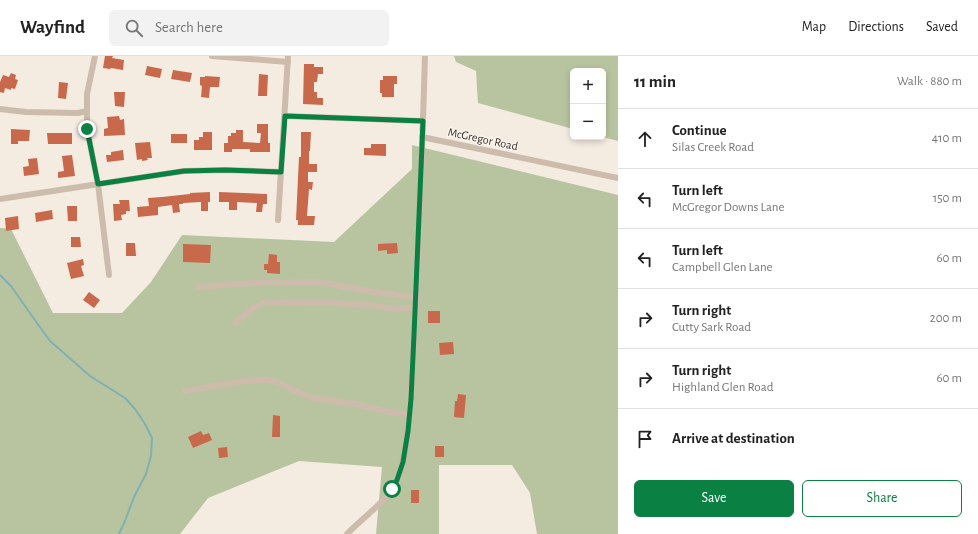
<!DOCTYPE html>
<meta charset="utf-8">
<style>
body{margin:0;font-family:"Alegreya Sans",sans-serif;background:#f2f2f2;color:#222}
.controls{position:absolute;right:12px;top:12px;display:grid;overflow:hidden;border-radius:6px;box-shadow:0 2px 6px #0003}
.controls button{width:36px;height:36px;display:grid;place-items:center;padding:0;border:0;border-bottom:1px solid #e0e0e0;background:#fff;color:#222;font:20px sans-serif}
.stop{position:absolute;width:12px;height:12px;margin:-9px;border:3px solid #0b8043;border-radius:50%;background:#fff}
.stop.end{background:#0b8043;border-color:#fff;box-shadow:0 1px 4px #0008}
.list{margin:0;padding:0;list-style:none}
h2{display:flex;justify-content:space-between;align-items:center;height:52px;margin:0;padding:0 16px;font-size:17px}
h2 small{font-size:13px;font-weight:400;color:#767676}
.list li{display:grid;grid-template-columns:26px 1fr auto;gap:12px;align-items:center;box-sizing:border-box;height:60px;padding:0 16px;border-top:1px solid #e0e0e0}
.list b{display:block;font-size:15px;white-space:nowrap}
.list p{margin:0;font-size:13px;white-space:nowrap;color:#767676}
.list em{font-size:13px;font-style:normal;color:#767676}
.actions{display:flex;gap:8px;padding:12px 16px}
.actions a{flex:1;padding:9px 0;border:1px solid #0b8043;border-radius:6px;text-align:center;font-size:14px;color:#0b8043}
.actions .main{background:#0b8043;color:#fff}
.icon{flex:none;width:22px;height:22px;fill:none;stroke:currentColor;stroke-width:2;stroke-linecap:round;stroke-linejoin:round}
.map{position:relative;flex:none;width:618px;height:478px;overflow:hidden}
header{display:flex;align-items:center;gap:24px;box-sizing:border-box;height:56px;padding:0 20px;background:#fff;border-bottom:1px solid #e0e0e0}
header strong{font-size:19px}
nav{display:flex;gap:22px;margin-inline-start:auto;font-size:14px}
.search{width:280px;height:36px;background:#f2f2f2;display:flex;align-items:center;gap:10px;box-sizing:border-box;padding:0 14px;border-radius:6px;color:#767676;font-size:15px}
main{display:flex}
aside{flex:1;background:#fff}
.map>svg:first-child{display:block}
.green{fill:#b8c4a0}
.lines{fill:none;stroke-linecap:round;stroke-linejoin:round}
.stream{stroke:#7fb0b2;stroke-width:2}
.building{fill:#c8694b}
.minor{stroke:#cdbbac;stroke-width:6}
.route{stroke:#0b8043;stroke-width:5}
.labels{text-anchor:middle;stroke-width:3;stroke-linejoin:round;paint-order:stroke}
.street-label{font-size:12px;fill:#3b302b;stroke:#fbf5ee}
</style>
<header>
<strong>Wayfind</strong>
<div class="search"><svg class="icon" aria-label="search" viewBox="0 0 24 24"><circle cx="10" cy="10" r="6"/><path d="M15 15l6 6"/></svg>Search here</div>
<nav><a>Map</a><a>Directions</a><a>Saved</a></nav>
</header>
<main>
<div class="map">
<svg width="618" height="478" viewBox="0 0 618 478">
<rect width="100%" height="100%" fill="#f4ebe1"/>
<!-- green -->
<g class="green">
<path d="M 454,0 L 618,0 L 618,85 L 603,81 L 603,15 L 573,15 L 573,73 L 478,47 L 476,15 L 456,6 Z"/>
<path d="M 412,89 L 618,139 L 618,478 L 537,478 L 530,437 L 512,409 L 439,409 L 439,478 L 376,478 L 382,411 L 299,405 L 208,442 L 180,478 L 0,478 L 0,172 L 11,173 L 53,257 L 122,257 L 151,226 L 182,179 L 334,186 L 412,113 Z"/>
</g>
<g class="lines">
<!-- stream -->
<path class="stream" d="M 0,219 L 11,230 L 32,260 L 50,285 L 90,320 L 125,342 L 135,353 L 145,368 L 152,382 L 151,400 L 146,418 L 134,441 L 125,465 L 119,478"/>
</g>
<!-- building -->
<g class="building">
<path d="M 105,0 L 113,0 L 112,2 L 124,4 L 123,14 L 111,12 L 110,13 L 103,12 Z"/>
<path d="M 304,8 L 314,8 L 314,11 L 323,11 L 323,18 L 318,18 L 317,26 L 314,26 L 314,36 L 317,36 L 317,42 L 323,42 L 323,49 L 303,48 Z"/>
<path d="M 147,10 L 162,13 L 160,22 L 145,19 Z"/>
<path d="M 173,14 L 192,17 L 190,26 L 171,23 Z"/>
<path d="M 11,17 L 16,19 L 15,23 L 18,24 L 15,33 L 11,32 L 11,34 L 5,32 L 4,37 L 0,36 L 0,26 L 3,19 L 9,21 Z"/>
<path d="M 259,18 L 268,19 L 267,40 L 258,40 Z"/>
<path d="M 205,20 L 220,21 L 219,31 L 210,31 L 209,42 L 201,41 L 202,30 L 200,29 L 200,21 L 205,21 Z"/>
<path d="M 383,20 L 397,20 L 397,28 L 394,28 L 394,41 L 382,41 L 382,37 L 380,37 L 380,24 L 383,24 Z"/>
<path d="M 59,26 L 68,27 L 66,43 L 58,42 Z"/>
<path d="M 114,36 L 125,36 L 124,51 L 115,50 Z"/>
<path d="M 119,60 L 120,64 L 124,63 L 125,79 L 104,80 L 104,73 L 108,72 L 107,61 Z"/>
<path d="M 257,68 L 268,68 L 268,87 L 270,87 L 270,96 L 250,96 L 250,93 L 232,93 L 232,96 L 224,96 L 224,87 L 228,87 L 228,80 L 231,80 L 231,77 L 236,77 L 236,74 L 243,74 L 243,86 L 260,87 L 261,77 L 257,77 Z"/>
<path d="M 11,73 L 30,74 L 29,85 L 18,85 L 18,88 L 11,88 Z"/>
<path d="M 203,76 L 212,76 L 212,94 L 194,94 L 194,84 L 199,84 L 199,81 L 203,81 Z"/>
<path d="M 301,76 L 311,76 L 310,95 L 309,95 L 309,108 L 317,108 L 317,116 L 308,116 L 308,126 L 313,126 L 312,134 L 309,133 L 307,160 L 315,160 L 314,169 L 298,169 L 298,164 L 296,164 L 299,101 L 301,101 Z"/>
<path d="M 47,77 L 72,77 L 72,88 L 48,88 Z"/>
<rect x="171" y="78" width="16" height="9"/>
<path d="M 150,86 L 152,102 L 147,102 L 148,104 L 142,105 L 142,103 L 137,104 L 135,87 Z"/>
<path d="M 371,88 L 386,88 L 386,100 L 364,99 L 364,92 L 371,92 Z"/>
<path d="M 123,94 L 124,104 L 107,106 L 106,99 L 111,99 L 111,96 Z"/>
<path d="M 72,99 L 75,120 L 58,122 L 58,116 L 64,115 L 62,100 Z"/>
<path d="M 37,102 L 39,118 L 24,120 L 23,111 L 29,110 L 28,103 Z"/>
<path d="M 210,136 L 210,146 L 208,146 L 208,155 L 201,155 L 201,146 L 183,147 L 183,148 L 179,148 L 180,156 L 173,157 L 172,149 L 158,151 L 158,159 L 138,161 L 137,151 L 149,150 L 148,142 L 162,141 L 190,138 L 190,137 Z"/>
<path d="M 219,136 L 267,138 L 267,148 L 263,148 L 262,156 L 256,156 L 257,147 L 237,146 L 237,154 L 229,154 L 229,146 L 219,146 Z"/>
<path d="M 119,144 L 129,144 L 130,155 L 126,155 L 126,158 L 121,159 L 122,164 L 114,165 L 113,148 L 120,148 Z"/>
<path d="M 67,150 L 77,150 L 77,165 L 68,165 Z"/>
<path d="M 52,154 L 53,163 L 36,166 L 35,157 Z"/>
<path d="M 18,160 L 19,173 L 6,175 L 5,162 Z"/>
<path d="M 71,181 L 80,181 L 81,191 L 71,191 Z"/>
<path d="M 126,187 L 135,187 L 136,200 L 126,200 Z"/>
<path d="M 397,187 L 398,197 L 387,198 L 387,194 L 378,195 L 378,188 Z"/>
<path d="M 183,188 L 211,189 L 210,207 L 183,206 Z"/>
<path d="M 269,198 L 277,199 L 277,206 L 280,206 L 280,218 L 267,217 L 267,214 L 264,214 L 264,208 L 268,208 Z"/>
<path d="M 83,203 L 84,209 L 81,210 L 84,220 L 71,223 L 67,207 Z"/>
<path d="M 89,236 L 100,244 L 94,252 L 83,244 Z"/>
<rect x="428" y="255" width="12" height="12"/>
<path d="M 453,286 L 454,298 L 440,299 L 439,287 Z"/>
<path d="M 458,338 L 466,339 L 464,362 L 454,361 L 455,345 L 457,345 Z"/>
<path d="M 273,359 L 280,360 L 280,381 L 272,381 Z"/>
<path d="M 201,375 L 203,379 L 209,377 L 212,384 L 193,392 L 188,381 Z"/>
<rect x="435" y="390" width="9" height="11"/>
<path d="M 227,391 L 228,401 L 219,402 L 218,392 Z"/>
<rect x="411" y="434" width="8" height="13"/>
</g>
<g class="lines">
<!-- minor -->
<g class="minor">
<path d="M 95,0 L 87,38 L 87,73 L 98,128 L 109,219"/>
<path d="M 212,0 L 288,6"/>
<path d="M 0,53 L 26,56 L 78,57 L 87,55"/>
<path d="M 285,60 L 423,65"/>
<path d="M 422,81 L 618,122"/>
<path d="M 0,143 L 184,115 L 225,114 L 281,116"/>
<path d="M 278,164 L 288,0"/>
<path d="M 198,231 L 252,227 L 319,226 L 362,234 L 402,240 L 416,241"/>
<path d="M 235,267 L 253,252 L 263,247 L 282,246 L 305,247 L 332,247 L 369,249 L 395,253 L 415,252"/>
<path d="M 184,335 L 244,325 L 265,324 L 277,326 L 298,336 L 314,342 L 354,348 L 395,357 L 409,358"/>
<path d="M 347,478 C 364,460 387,446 398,423 C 403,412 404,399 406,387 C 410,358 411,329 413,300 C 419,200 422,100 425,0"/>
</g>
</g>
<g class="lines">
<!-- route -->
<path class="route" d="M 87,73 L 98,128 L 184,115 L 225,114 L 281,116 L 285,60 L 423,65 L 414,279 L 411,343 L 408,375 L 403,406 L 397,424 L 392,433"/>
</g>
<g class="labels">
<!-- street labels -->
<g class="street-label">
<text transform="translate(483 83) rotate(12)" y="4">McGregor Road</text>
</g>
</g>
</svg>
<div class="controls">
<button>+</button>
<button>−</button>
</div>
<div class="stop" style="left:392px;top:433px"></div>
<div class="stop end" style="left:87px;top:73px"></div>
</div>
<aside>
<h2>11 min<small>Walk · 880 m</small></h2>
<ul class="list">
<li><svg class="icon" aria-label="ahead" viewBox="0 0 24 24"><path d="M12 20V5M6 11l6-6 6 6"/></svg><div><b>Continue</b><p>Silas Creek Road</p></div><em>410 m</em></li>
<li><svg class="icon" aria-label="left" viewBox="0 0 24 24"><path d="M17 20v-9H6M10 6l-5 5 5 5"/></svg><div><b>Turn left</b><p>McGregor Downs Lane</p></div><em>150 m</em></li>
<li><svg class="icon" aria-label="left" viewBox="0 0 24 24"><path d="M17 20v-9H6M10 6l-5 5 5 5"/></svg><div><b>Turn left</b><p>Campbell Glen Lane</p></div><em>60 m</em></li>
<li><svg class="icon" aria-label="right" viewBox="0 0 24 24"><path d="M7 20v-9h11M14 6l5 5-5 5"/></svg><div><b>Turn right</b><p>Cutty Sark Road</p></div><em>200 m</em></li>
<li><svg class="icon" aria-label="right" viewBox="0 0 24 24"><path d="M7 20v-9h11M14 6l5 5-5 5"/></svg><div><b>Turn right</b><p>Highland Glen Road</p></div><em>60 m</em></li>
<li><svg class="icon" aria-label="arrive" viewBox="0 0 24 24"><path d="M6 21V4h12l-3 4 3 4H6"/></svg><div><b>Arrive at destination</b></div></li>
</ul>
<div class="actions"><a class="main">Save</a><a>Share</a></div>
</aside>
</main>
